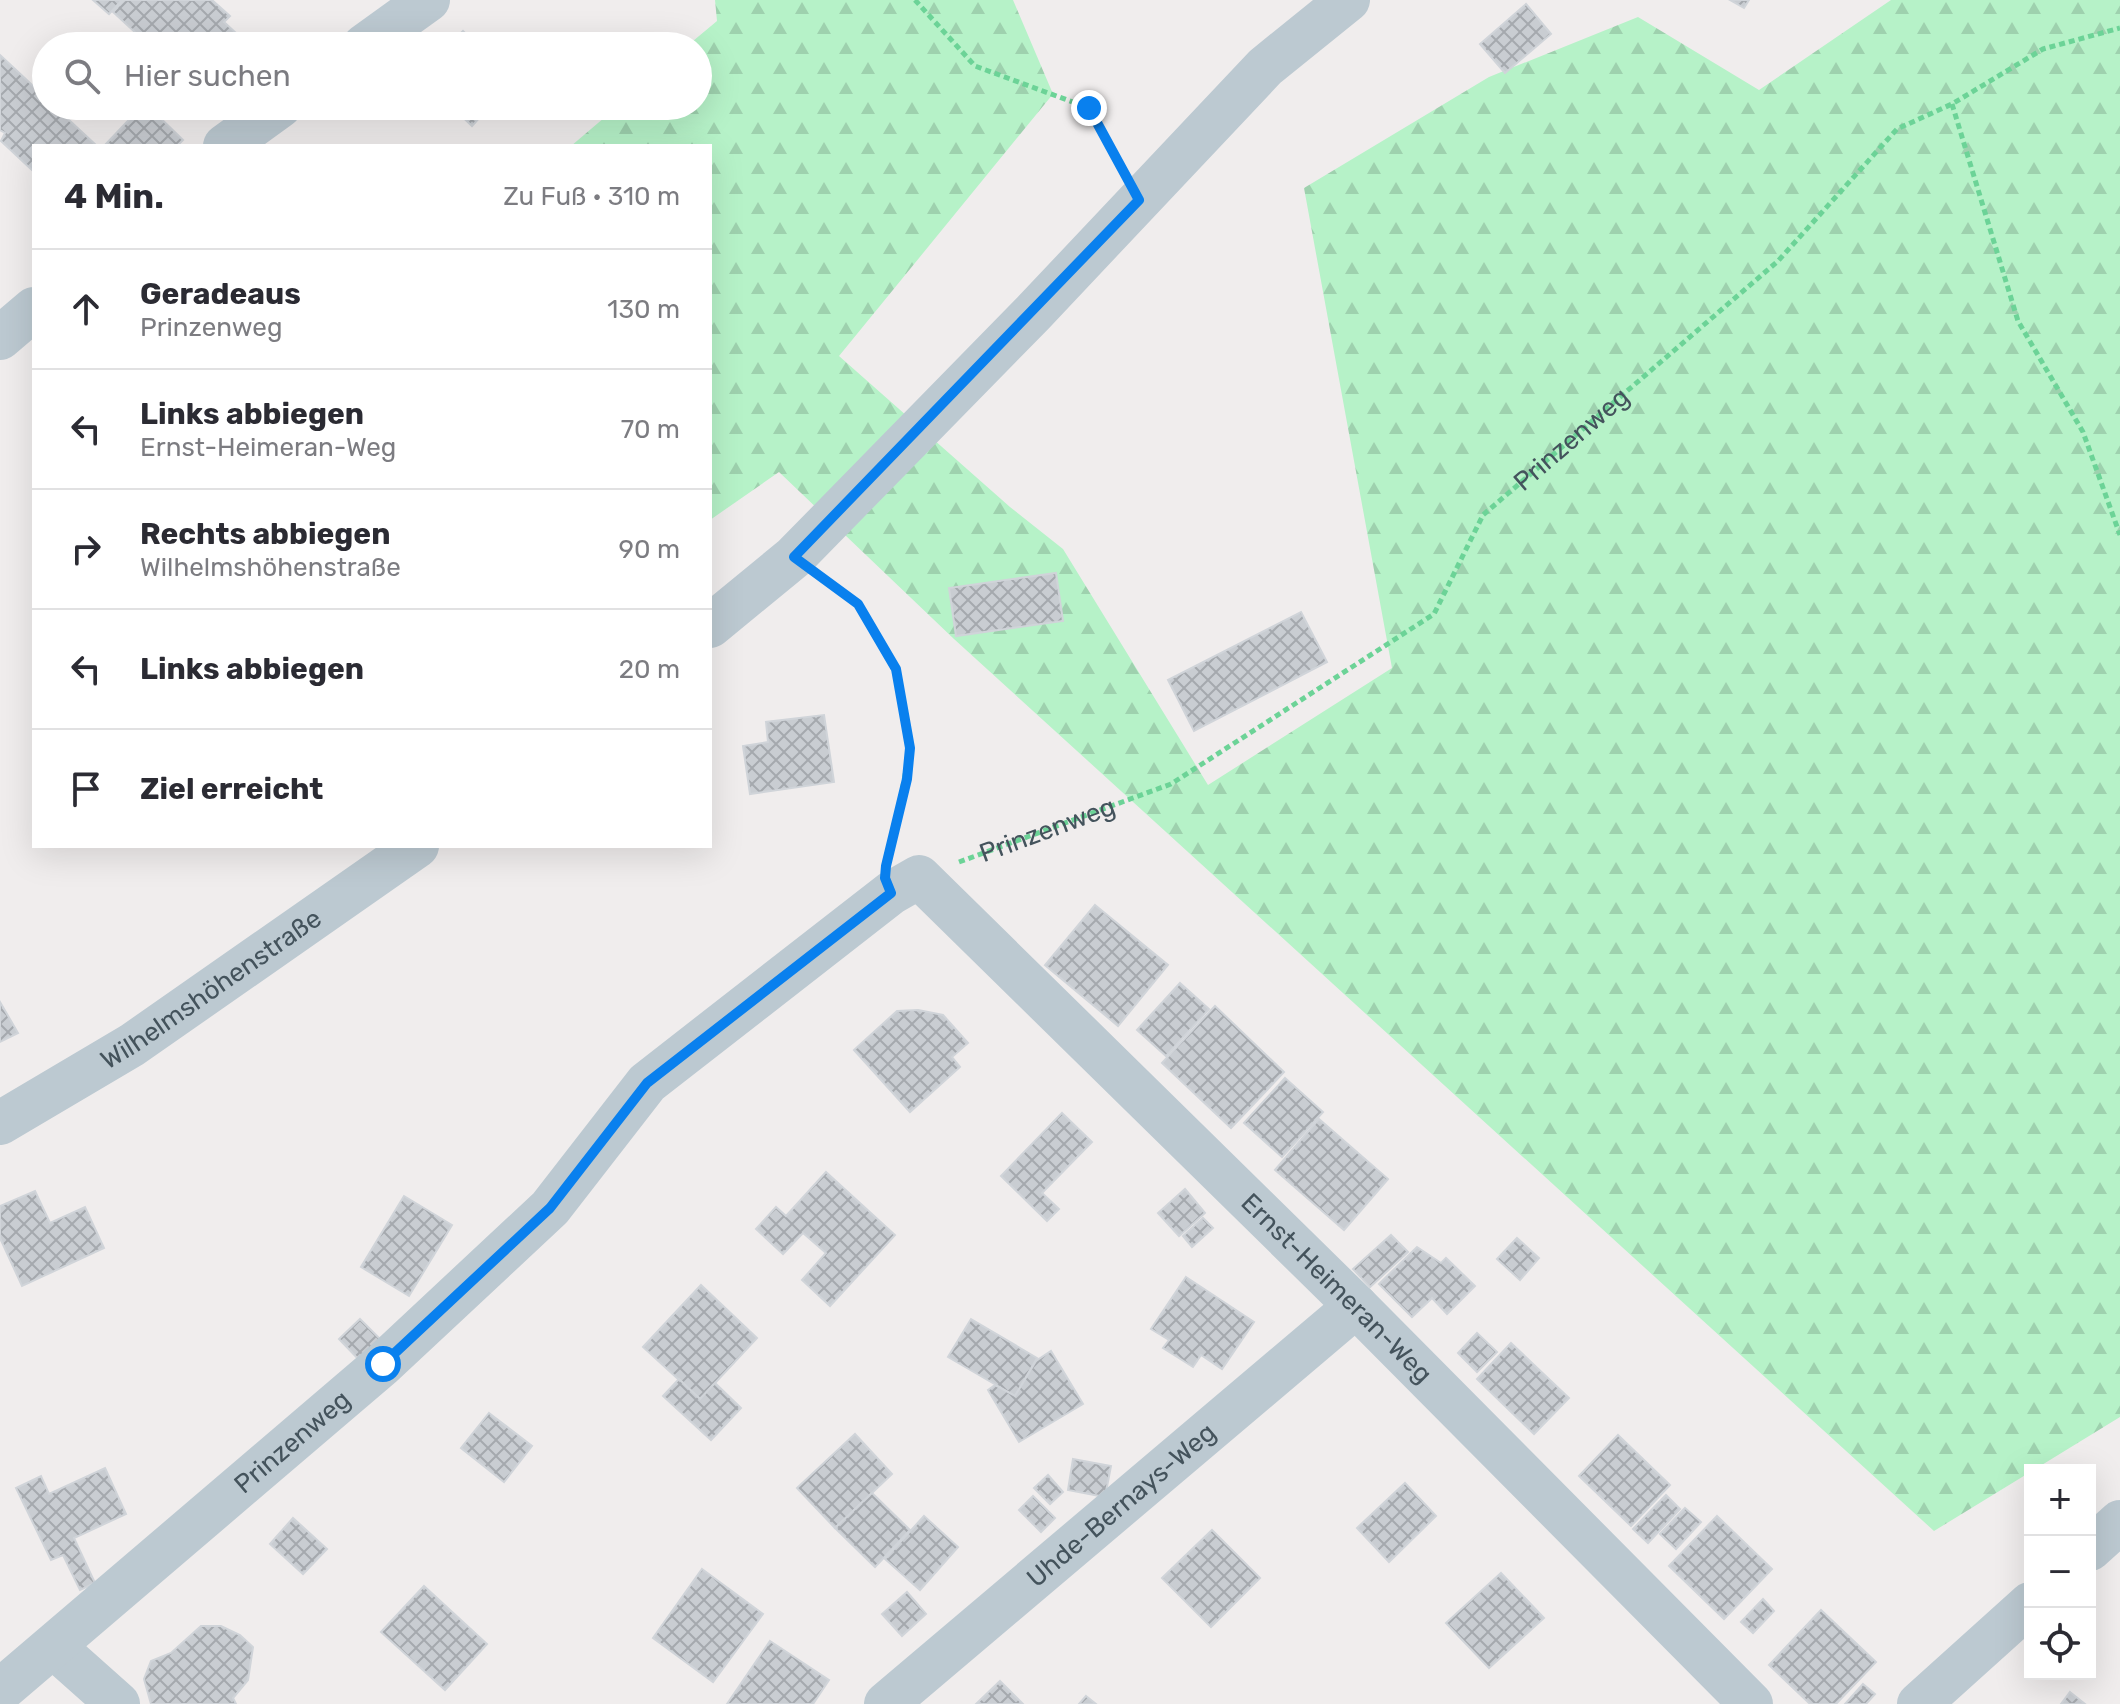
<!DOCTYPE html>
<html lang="de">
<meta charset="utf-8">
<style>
body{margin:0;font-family:Rubik,sans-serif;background:#f2f2f3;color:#2b2b33}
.controls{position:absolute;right:24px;bottom:24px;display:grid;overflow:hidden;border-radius:0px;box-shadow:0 8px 32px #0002}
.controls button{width:72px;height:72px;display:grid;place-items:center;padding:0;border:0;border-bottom:2px solid #e1e1e2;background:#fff;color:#2b2b33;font:40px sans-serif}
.stop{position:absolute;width:24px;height:24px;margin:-18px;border:6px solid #0980ee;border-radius:50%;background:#fff}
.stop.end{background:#0980ee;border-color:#fff;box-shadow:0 2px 8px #0008}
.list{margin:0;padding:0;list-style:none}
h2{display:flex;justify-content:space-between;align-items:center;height:104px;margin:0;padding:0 32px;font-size:34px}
h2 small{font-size:26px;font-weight:400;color:#7c7c81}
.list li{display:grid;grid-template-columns:52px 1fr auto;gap:24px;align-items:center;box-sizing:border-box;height:120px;padding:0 32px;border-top:2px solid #e1e1e2}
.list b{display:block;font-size:30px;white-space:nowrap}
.list p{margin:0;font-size:26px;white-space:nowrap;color:#7c7c81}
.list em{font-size:26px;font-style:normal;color:#7c7c81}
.icon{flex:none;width:44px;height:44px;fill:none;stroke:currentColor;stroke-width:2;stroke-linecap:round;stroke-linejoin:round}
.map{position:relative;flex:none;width:2120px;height:1704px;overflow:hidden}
.search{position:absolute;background:#fff;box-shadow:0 8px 32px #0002;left:32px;top:32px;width:680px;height:88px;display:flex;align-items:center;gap:20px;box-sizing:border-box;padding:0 28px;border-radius:44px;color:#7c7c81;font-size:30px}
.panel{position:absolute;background:#fff;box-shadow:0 8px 32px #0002;left:32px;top:144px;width:680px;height:704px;border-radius:0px}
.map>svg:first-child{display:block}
.forest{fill:url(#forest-firs)}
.building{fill:url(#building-cross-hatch);stroke:#d0d4d9;stroke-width:2}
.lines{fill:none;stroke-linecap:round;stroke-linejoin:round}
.path{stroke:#6cd397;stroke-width:5;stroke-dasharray:6 4;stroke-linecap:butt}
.street{stroke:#bcc9d1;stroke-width:44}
.route{stroke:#0980ee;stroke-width:10}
.labels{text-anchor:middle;stroke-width:8;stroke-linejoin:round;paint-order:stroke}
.street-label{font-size:26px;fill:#44535c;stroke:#fff}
</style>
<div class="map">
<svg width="2120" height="1704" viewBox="0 0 2120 1704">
<defs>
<pattern id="forest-firs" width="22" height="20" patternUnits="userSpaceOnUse" patternTransform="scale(2)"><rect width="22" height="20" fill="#b6f2c8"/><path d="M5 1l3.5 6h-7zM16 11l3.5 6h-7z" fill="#9ed1ae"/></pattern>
<pattern id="building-cross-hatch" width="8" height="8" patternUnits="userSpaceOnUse" patternTransform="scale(2)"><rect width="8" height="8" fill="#c9cdd2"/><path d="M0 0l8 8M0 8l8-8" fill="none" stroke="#a5a9ae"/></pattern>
</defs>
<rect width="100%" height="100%" fill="#f0eded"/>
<!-- forest -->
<path class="forest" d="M 715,0 L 1013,0 L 1053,94 L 839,356 L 1010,507 L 1063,549 L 1208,785 L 1392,668 L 1304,188 L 1489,77 L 1638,17 L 1759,90 L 1891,0 L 2120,0 L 2120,1417 L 1934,1531 L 954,639 L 779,472 L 710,520 L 710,146 L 571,146 L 618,106 L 698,106 L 698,46 L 687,46 L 717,21 Z"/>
<!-- building -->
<g class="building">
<path d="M 93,0 L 122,0 L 109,14 Z"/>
<path d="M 124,0 L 212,0 L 230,16 L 224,22 L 250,46 L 150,46 L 113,12 Z"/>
<path d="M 1730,0 L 1749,0 L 1744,8 Z"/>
<path d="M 1526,4 L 1551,34 L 1505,73 L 1480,44 Z"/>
<path d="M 463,31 L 478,46 L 448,46 Z"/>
<path d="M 0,55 L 46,98 L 46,106 L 54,106 L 97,146 L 34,146 L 34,172 L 1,141 L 5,133 L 0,130 Z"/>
<path d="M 142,106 L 148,106 L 183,140 L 177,146 L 104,146 Z"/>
<path d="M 451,106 L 490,106 L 472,126 Z"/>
<path d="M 1056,573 L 1063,621 L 956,636 L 949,588 Z"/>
<path d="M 1301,612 L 1327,662 L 1194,731 L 1168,680 Z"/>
<path d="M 824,715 L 834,782 L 750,794 L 743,746 L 768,742 L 766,722 Z"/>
<path d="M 1095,905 L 1168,965 L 1118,1026 L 1045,965 Z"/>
<path d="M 1180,983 L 1209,1009 L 1166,1056 L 1137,1030 Z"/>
<path d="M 0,1002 L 18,1033 L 0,1042 Z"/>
<path d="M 1215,1006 L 1284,1072 L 1231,1128 L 1162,1063 Z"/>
<path d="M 918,1010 L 943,1015 L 968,1043 L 952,1057 L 960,1067 L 910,1112 L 854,1050 L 897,1011 Z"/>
<path d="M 1285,1078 L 1323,1112 L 1282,1157 L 1244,1123 Z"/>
<path d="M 1062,1113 L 1092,1142 L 1042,1193 L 1059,1209 L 1047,1221 L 1001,1176 Z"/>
<path d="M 1319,1119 L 1388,1179 L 1344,1230 L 1275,1170 Z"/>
<path d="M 826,1172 L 895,1235 L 830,1306 L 802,1280 L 826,1253 L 803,1233 L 783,1254 L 756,1229 L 776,1207 L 786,1216 Z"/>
<path d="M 1185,1189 L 1205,1213 L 1179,1236 L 1158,1213 Z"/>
<path d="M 35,1191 L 50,1223 L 85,1207 L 104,1248 L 22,1286 L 0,1238 L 0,1206 Z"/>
<path d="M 404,1196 L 452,1225 L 409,1296 L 361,1267 Z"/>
<path d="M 1203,1218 L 1213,1228 L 1192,1247 L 1183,1236 Z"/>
<path d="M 1391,1235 L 1408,1252 L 1370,1287 L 1353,1269 Z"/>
<path d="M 1517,1238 L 1539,1258 L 1520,1280 L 1497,1259 Z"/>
<path d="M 1417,1247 L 1441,1263 L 1446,1258 L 1475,1286 L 1447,1314 L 1432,1298 L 1412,1317 L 1379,1284 Z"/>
<path d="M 1186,1277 L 1254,1322 L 1222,1369 L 1201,1355 L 1193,1367 L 1163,1348 L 1169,1340 L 1151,1329 Z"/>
<path d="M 701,1285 L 757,1338 L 700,1399 L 643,1347 Z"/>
<path d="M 360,1319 L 386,1345 L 365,1366 L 339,1339 Z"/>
<path d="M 971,1319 L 1037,1358 L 1015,1396 L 948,1357 Z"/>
<path d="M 1477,1333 L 1497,1352 L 1477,1372 L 1458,1353 Z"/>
<path d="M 1511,1343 L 1569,1398 L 1534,1434 L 1477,1379 Z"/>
<path d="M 1051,1351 L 1083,1404 L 1019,1442 L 988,1390 L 995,1385 L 1015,1396 L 1036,1361 Z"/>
<path d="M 679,1379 L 700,1399 L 715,1383 L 741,1408 L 711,1440 L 663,1396 Z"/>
<path d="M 489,1413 L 532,1446 L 504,1482 L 461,1448 Z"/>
<path d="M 855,1434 L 892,1474 L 835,1528 L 797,1488 Z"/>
<path d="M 1618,1435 L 1670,1485 L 1631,1526 L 1579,1476 Z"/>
<path d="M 1073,1459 L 1111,1466 L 1105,1497 L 1068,1490 Z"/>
<path d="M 105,1468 L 126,1514 L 74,1538 L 95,1583 L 80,1590 L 63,1555 L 51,1560 L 16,1488 L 41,1476 L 49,1494 Z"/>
<path d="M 1048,1475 L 1063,1492 L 1050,1504 L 1034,1488 Z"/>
<path d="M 1405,1483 L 1436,1516 L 1389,1562 L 1357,1528 Z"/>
<path d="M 872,1493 L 910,1530 L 875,1567 L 835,1528 Z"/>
<path d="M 1666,1495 L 1680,1509 L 1648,1543 L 1633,1529 Z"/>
<path d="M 1033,1496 L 1055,1518 L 1041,1532 L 1019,1510 Z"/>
<path d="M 1685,1508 L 1701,1522 L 1676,1549 L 1660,1534 Z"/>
<path d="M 924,1516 L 958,1547 L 920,1590 L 885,1559 Z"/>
<path d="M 1717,1516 L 1772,1569 L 1724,1619 L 1669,1566 Z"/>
<path d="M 293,1518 L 327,1549 L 303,1574 L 270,1544 Z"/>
<path d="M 1212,1530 L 1260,1578 L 1211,1627 L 1162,1578 Z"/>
<path d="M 702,1569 L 763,1614 L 713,1682 L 653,1638 Z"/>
<path d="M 1501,1573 L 1544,1618 L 1489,1668 L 1446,1623 Z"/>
<path d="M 424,1586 L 487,1644 L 445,1690 L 381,1632 Z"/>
<path d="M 907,1592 L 926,1614 L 902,1636 L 882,1614 Z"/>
<path d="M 1763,1599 L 1774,1611 L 1753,1633 L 1741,1622 Z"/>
<path d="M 1821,1610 L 1876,1662 L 1836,1704 L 1810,1704 L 1769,1665 Z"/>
<path d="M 201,1626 L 221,1626 L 240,1635 L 253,1647 L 248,1680 L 233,1698 L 236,1704 L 151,1704 L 144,1679 L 151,1661 L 171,1653 Z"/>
<path d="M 770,1641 L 829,1680 L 813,1704 L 727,1704 Z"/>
<path d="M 1000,1681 L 1023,1704 L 976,1704 Z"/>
<path d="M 1863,1684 L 1875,1694 L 1866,1704 L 1845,1704 Z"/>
<path d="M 2070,1692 L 2085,1704 L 2061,1704 Z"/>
<path d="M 1086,1696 L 1096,1704 L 1079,1704 Z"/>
</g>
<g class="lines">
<!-- path -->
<g class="path">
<path d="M 915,0 L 975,66 L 1089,108 L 1120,164"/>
<path d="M 1952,104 L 2018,321 L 2083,432 L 2120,535"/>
<path d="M 827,581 L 858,604 L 896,669 L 910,748 L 892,846"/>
<path id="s1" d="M 959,862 L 1171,784 L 1434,614 L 1483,515 L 1778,261 L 1897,129 L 1952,104 L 2043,49 L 2120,28"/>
</g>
<!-- street -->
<g class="street">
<path d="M 364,46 L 428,0"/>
<path d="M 225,146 L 280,106"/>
<path d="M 0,338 L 34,309"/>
<path d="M 710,626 L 794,557 L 1033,313 L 1265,67 L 1348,0"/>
<path id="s2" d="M 0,1123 L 132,1045 L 417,846"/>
<path d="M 2090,1549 L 2120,1522"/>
<path d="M 54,1647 L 118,1704"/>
<path id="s3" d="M 0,1691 L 383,1364 L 550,1208 L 647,1083 L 891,893 L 919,877 L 1356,1306 L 1751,1704"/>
<path id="s4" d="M 886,1704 L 1356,1306"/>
<path d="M 1919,1704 L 2030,1604"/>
</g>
</g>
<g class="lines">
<!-- route -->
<path class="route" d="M 383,1364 L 550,1208 L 647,1083 L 891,893 L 885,878 L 886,866 L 907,779 L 910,748 L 896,669 L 858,604 L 794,557 L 1139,200 L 1089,108"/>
</g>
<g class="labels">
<!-- street labels -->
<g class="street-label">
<text dy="9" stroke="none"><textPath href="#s1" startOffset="766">Prinzenweg</textPath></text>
<text dy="9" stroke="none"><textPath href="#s1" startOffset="94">Prinzenweg</textPath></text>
<text dy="9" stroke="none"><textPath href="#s2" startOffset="250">Wilhelmshöhenstraße</textPath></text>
<text dy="9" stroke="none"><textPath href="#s3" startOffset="1818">Ernst-Heimeran-Weg</textPath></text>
<text dy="9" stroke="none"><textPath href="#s3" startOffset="384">Prinzenweg</textPath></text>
<text dy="9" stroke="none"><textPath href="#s4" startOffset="308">Uhde-Bernays-Weg</textPath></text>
</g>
</g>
</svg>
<div class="controls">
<button>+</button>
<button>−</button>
<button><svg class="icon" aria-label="locate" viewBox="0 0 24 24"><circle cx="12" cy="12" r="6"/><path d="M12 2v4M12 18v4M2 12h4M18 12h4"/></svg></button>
</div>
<div class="stop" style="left:383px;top:1364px"></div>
<div class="stop end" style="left:1089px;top:108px"></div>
<div class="search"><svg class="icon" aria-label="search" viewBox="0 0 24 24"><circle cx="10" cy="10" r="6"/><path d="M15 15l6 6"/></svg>Hier suchen</div>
<section class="panel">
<h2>4 Min.<small>Zu Fuß · 310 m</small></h2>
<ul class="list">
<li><svg class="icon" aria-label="ahead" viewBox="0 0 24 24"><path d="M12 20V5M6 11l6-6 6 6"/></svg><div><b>Geradeaus</b><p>Prinzenweg</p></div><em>130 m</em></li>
<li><svg class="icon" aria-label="left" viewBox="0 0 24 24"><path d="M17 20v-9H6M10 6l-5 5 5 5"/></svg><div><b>Links abbiegen</b><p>Ernst-Heimeran-Weg</p></div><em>70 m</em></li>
<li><svg class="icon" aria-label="right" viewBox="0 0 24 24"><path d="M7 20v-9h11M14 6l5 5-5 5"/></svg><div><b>Rechts abbiegen</b><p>Wilhelmshöhenstraße</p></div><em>90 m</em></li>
<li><svg class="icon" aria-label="left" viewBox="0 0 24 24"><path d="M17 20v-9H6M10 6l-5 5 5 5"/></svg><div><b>Links abbiegen</b></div><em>20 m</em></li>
<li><svg class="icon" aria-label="arrive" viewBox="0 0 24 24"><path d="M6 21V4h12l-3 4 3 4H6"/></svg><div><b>Ziel erreicht</b></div></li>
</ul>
</section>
</div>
